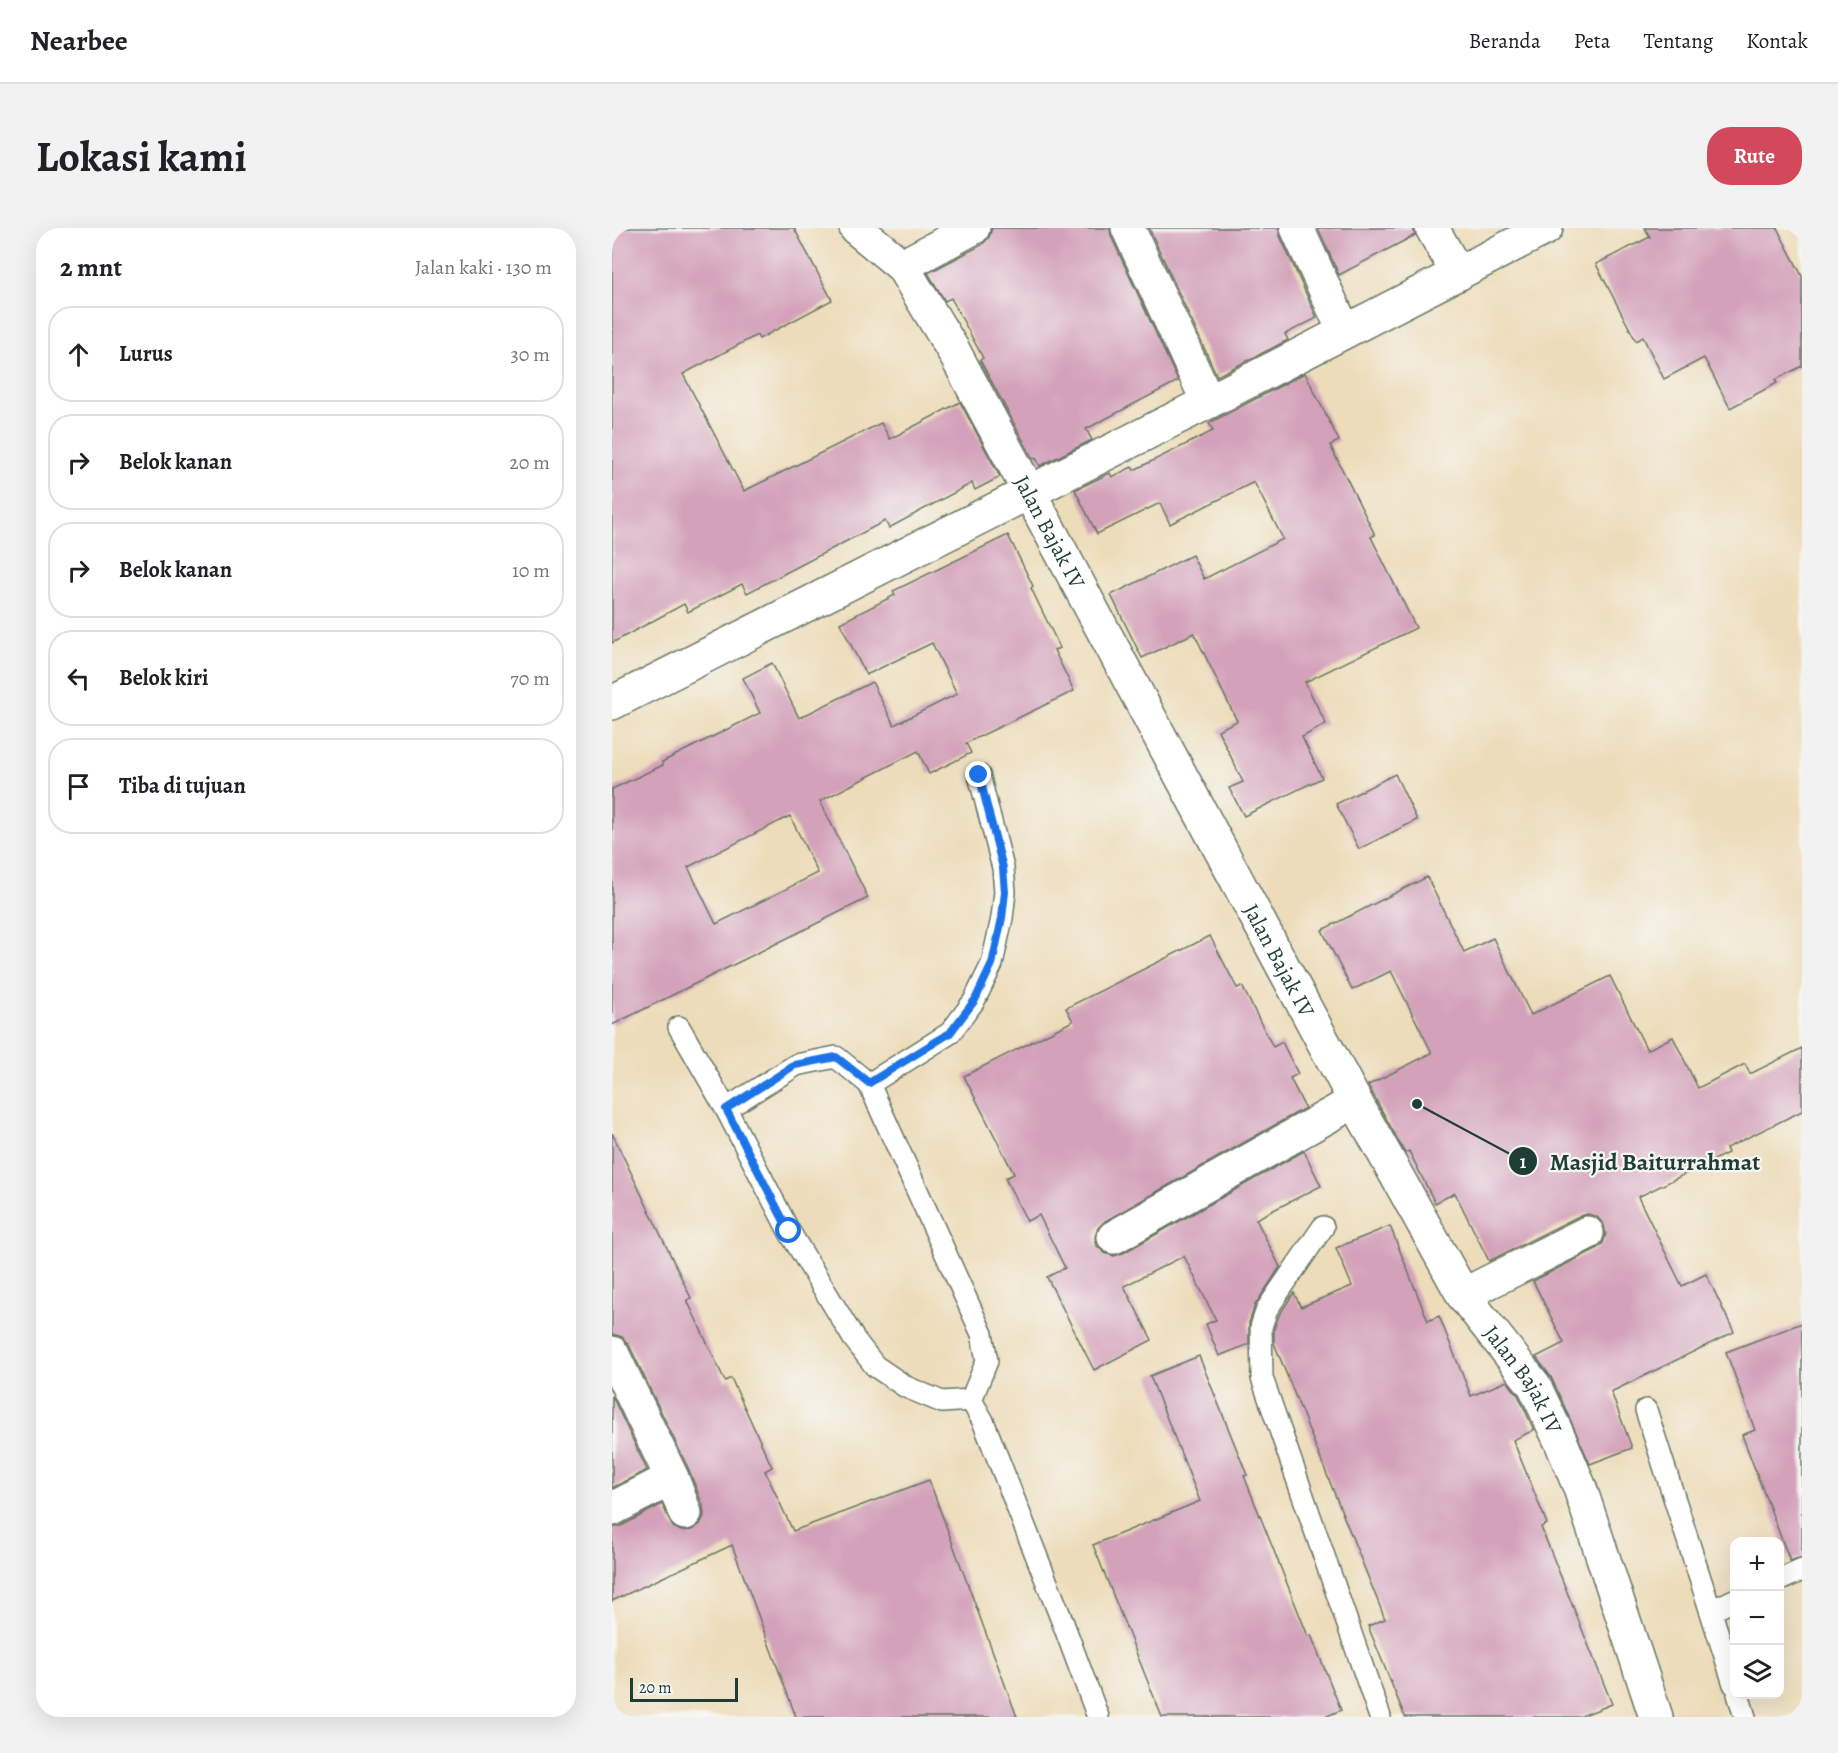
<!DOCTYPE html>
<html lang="id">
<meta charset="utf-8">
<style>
body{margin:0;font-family:Alegreya,serif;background:#f2f2f2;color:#202124}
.controls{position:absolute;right:18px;bottom:18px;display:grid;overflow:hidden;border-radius:12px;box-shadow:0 6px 24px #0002}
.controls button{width:54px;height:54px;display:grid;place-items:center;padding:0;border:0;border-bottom:2px solid #e0e0e0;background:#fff;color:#202124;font:30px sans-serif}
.scale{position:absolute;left:18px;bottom:15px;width:108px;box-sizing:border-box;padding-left:6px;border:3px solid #1f3d34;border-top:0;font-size:16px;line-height:21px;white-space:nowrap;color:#1f3d34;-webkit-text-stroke:4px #f6f6f2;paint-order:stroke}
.stop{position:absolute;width:18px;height:18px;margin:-14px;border:4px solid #1a73e8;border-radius:50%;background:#fff}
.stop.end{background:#1a73e8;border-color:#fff;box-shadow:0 2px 6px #0008}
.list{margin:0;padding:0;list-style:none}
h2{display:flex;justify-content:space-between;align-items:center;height:78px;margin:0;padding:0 24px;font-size:26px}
h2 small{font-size:20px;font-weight:400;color:#757577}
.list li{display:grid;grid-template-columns:39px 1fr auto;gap:18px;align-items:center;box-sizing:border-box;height:96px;margin:0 12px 12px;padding:0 12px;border:2px solid #e0e0e0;border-radius:24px}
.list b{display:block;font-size:22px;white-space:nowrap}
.list em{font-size:20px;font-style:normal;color:#757577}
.icon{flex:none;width:33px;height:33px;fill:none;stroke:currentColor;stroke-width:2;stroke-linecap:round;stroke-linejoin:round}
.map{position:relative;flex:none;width:1190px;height:1489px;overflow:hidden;border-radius:24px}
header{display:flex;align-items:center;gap:36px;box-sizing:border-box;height:84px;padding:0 30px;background:#fff;border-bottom:2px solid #e0e0e0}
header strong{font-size:28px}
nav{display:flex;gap:33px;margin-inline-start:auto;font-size:21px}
.intro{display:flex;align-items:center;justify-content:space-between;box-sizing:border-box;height:144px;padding:0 36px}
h1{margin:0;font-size:42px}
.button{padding:15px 27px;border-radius:24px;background:#d1495b;color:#fff;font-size:21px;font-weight:700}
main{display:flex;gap:36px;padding:0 36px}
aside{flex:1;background:#fff;border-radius:24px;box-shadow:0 6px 24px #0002}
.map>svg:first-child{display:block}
.building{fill:#d3a1ba;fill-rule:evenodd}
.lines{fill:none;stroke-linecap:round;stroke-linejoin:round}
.lane-casing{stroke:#677563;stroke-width:24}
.street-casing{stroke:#677563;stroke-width:36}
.secondary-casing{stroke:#677563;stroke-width:36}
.lane{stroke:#fff;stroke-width:21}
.street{stroke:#fff;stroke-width:33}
.secondary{stroke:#fff;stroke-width:33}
.route{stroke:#1a73e8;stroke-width:8}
.labels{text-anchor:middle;stroke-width:4.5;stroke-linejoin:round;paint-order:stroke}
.street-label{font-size:22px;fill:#1f3d34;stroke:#f6f6f2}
.leader{fill:none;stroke:#1f3d34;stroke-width:2}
.callout-dot{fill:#1f3d34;stroke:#f6f6f2;stroke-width:2}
.mark-label{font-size:18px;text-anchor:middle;font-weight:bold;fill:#fff}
.callout-label{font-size:24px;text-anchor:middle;font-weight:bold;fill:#1f3d34;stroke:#f6f6f2;stroke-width:4.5;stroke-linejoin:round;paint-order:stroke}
</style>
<header>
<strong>Nearbee</strong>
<nav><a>Beranda</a><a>Peta</a><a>Tentang</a><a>Kontak</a></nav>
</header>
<div class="intro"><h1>Lokasi kami</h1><a class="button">Rute</a></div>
<main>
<aside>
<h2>2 mnt<small>Jalan kaki · 130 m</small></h2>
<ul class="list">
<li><svg class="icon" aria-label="ahead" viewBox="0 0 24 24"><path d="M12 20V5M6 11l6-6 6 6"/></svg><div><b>Lurus</b></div><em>30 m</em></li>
<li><svg class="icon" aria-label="right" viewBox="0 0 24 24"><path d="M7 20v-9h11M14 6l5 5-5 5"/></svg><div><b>Belok kanan</b></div><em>20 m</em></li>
<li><svg class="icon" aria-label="right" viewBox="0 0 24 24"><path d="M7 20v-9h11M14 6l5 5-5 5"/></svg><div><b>Belok kanan</b></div><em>10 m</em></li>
<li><svg class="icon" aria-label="left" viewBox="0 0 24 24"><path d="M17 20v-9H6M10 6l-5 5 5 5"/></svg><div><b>Belok kiri</b></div><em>70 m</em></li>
<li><svg class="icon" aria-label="arrive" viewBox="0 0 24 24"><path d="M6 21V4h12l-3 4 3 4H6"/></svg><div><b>Tiba di tujuan</b></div></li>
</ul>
</aside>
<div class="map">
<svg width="1190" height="1489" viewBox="0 0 1190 1489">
<rect width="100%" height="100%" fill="#f6f6f2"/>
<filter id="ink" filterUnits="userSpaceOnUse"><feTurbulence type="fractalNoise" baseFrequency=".0167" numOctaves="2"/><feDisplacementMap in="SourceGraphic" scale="12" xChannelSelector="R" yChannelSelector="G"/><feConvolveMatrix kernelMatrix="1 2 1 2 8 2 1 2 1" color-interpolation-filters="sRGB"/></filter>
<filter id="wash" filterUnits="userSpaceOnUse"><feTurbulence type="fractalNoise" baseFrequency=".008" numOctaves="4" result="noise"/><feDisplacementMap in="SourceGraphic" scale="24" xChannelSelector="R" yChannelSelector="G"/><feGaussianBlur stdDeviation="1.35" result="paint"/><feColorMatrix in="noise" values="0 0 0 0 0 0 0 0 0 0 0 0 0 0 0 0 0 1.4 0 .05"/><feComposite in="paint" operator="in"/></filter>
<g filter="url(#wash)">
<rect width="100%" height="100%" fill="#eddcb9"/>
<g id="blocks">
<!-- building -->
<g class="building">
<path d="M 0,0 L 182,0 L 220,72 L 147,111 L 145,107 L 71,146 L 132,263 L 269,195 L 278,211 L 348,174 L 388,249 L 363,262 L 360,255 L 277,300 L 273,293 L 135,365 L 130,356 L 76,384 L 72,376 L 0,415 Z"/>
<path d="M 380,0 L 498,0 L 499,8 L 566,153 L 474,201 L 480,212 L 428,238 L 424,230 L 421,231 L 368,132 L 371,130 L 339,70 L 333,73 L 316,45 L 370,17 L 377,9 Z"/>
<path d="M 537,0 L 667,0 L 668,8 L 705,90 L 673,106 L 676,112 L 605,148 Z"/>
<path d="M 706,0 L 801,0 L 803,7 L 727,47 Z"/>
<path d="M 1033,0 L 1165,0 L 1190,48 L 1190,138 L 1163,152 L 1165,155 L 1118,180 L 1092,130 L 1052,151 L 1031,109 L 1024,113 L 984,36 L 1038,9 Z"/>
<path d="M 693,145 L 727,213 L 718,217 L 763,307 L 759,309 L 804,400 L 693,454 L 714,496 L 690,509 L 710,550 L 632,588 L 617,560 L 631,554 L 606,502 L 625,493 L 582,405 L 530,430 L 499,367 L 580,327 L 592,351 L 671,311 L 642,254 L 558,296 L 548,275 L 485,306 L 463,262 L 498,245 L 500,249 L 520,239 L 522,242 L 601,203 L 597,195 Z"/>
<path d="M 396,307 L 421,358 L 419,360 L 448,420 L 442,422 L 462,463 L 354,515 L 359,525 L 317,546 L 306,523 L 208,573 L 256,670 L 0,797 L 0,561 L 51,537 L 50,534 L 148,485 L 131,450 L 160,435 L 187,490 L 260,454 L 282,497 L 345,466 L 320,415 L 254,447 L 228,395 L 283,367 L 281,363 ZM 178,588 L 206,645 L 104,696 L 76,639 Z"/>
<path d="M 783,546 L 805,592 L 747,621 L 724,576 Z"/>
<path d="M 815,649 L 852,724 L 881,710 L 919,787 L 998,748 L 1035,822 L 1061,809 L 1086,860 L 1133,836 L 1138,846 L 1190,820 L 1190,883 L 1114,920 L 1116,925 L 1026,969 L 1070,1058 L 1094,1046 L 1122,1104 L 999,1164 L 1020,1220 L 978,1236 L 939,1149 L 924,1129 L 952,1115 L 921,1053 L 984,1021 L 991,1015 L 994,1006 L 992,997 L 985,989 L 976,986 L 967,988 L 877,1033 L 843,965 L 823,975 L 797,923 L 793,925 L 756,857 L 820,825 L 779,743 L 740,762 L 710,702 Z"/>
<path d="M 598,708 L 625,760 L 630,758 L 661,819 L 670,814 L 686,846 L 678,850 L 693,880 L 493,993 L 486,1000 L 483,1009 L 485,1018 L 493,1025 L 502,1028 L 511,1025 L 692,923 L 709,958 L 644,991 L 668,1039 L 643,1077 L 637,1095 L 637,1116 L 607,1128 L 594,1096 L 604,1092 L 572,1028 L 512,1058 L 540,1112 L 482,1142 L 435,1049 L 453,1040 L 427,987 L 415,993 L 393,950 L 402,946 L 352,848 L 461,793 L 454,780 Z"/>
<path d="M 0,905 L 79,1070 L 75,1072 L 113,1153 L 119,1150 L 160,1239 L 153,1243 L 181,1303 L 317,1252 L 405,1489 L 184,1489 L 120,1317 L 0,1373 L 0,1300 L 9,1298 L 50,1276 L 61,1299 L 69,1303 L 80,1302 L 88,1296 L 92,1288 L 91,1278 L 77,1242 L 17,1117 L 10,1109 L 0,1106 Z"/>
<path d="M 778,998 L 816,1093 L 827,1088 L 859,1168 L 895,1153 L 906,1167 L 922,1202 L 901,1212 L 935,1296 L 929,1299 L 1000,1476 L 967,1489 L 793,1489 L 756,1398 L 773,1391 L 662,1115 L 662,1101 L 667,1087 L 682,1065 L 689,1079 L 740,1058 L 724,1020 Z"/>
<path d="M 1190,1095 L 1190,1329 L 1178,1333 L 1130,1207 L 1143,1202 L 1114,1124 Z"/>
<path d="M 587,1128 L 635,1247 L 632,1248 L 696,1408 L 699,1407 L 729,1482 L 713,1489 L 550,1489 L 481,1317 L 588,1273 L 538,1148 Z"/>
<path d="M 0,1168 L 35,1242 L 0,1260 Z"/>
</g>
</g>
</g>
<g filter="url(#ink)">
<use href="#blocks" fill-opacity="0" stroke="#677563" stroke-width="1.5"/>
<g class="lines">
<!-- lane casing -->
<g class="lane-casing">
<g id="lane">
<path d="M 67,799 L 114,881 L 177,1003 L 242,1111 L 263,1138 L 294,1159 L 330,1174 L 359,1172"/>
<path d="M 257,856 L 338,805 L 362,773 L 380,736 L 390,690 L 393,664 L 391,640 L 367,547"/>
<path d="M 114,881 L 184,837 L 224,829 L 257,856 L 370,1106 L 375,1133 L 359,1172 L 371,1193 L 451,1395 L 486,1489"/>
<path d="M 711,999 L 655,1081 L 649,1099 L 650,1150 L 768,1489"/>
<path d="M 1034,1182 L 1122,1456"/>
<path d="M 1168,1352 L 1190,1342"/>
<path d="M 1099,1383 L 1122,1372"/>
<path d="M 1126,1466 L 1133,1489"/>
</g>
</g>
<!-- street casing -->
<g class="street-casing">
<g id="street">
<path d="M 516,0 L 596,174"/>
<path d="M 685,0 L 732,103"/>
<path d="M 820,0 L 846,46"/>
<path d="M 290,38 L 361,0"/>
<path d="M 0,475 L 596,174 L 934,0"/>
<path d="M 502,1009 L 743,873"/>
<path d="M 851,1067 L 975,1005"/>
<path d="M 0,1125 L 60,1250 L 73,1285"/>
<path d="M 0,1281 L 60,1250"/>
</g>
</g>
<!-- secondary casing -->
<g class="secondary-casing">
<g id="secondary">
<path id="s1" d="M 244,0 L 290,38 L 341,122 L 743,873 L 851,1067 L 922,1157 L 949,1214 L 968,1260 L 1044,1489"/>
</g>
</g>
<!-- lane -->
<use href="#lane" class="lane"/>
<!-- street -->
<use href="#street" class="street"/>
<!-- secondary -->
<use href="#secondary" class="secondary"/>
</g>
</g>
<g class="lines" filter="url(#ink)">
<!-- route -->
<path class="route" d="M 177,1003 L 114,881 L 183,837 L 224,829 L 257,855 L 338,805 L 363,772 L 380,736 L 390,690 L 393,664 L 391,640 L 367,547"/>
</g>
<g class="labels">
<!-- street labels -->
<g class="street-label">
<text dy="8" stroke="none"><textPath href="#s1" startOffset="364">Jalan Bajak IV</textPath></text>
<text dy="8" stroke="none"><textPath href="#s1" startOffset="850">Jalan Bajak IV</textPath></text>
<text dy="8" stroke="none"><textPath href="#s1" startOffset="1336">Jalan Bajak IV</textPath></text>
</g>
</g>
<!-- callouts -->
<path class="leader" d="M805 876L911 933"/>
<g class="callout-dot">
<circle cx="805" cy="876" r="6"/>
<circle cx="911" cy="933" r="15"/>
</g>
<g class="mark-label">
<text x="911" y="940">1</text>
</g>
<g class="callout-label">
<text x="1043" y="942">Masjid Baiturrahmat</text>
</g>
</svg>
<div class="controls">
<button>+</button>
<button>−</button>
<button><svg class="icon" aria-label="layers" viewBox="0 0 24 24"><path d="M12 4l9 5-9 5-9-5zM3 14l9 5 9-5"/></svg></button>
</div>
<div class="scale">20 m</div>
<div class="stop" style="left:177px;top:1003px"></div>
<div class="stop end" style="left:367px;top:547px"></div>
</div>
</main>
